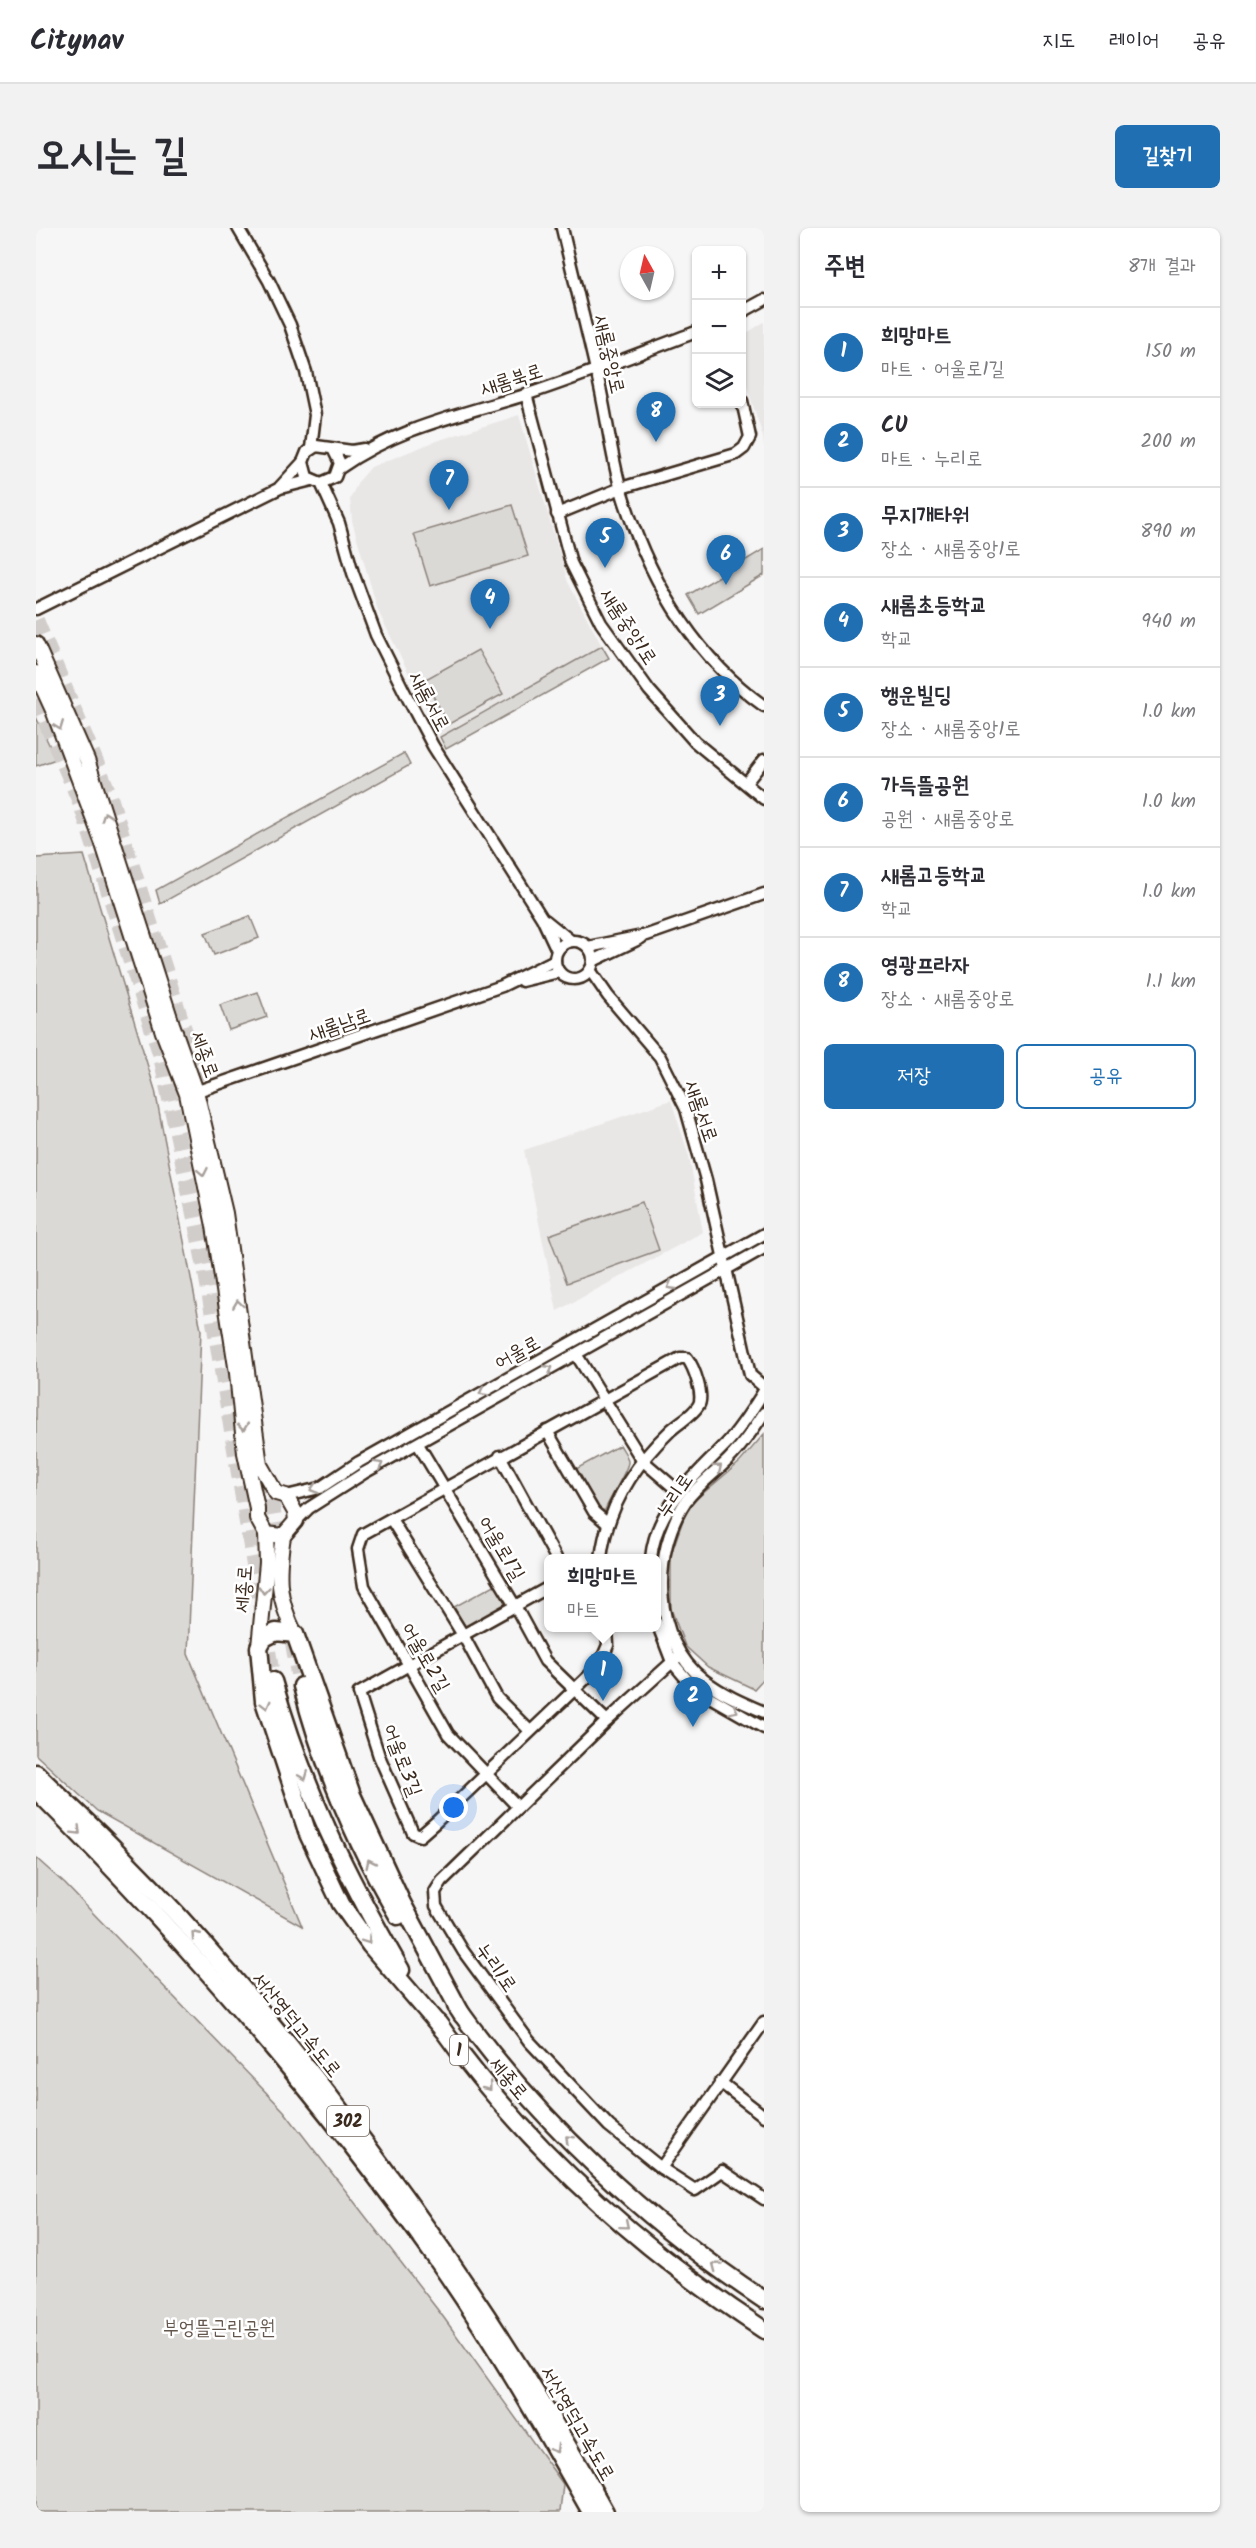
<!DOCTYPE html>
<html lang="ko">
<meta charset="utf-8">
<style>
body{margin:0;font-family:Kalam,"Poor Story",sans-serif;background:#f2f2f3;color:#2b2b33}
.controls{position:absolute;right:18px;top:18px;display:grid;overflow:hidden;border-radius:9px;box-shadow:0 2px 4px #0004}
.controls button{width:54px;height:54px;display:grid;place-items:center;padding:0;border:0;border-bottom:2px solid #e1e1e2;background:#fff;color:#2b2b33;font:30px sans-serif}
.compass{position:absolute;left:584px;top:18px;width:54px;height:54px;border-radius:50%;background:#fff;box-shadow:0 2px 4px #0004;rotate:352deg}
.you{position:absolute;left:418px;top:1580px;width:21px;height:21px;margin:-15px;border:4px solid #fff;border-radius:50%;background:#1a73e8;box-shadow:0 0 0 9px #1a73e833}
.badge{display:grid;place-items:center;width:39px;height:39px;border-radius:50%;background:#1f6fb2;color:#fff;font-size:20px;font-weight:700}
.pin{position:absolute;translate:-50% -50px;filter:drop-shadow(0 2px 3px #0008)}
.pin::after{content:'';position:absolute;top:32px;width:21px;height:18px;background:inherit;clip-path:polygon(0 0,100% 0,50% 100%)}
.popup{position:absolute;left:508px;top:1326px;width:117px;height:78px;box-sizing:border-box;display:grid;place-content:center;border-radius:9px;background:#fff;filter:drop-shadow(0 2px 4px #0005);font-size:20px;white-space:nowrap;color:#7c7c81}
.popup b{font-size:22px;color:#2b2b33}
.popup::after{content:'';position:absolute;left:50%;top:100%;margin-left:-12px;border:12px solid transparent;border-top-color:#fff}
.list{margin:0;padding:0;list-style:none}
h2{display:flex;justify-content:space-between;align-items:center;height:78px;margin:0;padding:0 24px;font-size:26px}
h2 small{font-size:20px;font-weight:400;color:#7c7c81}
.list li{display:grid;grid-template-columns:39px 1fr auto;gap:18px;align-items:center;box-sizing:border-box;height:90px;padding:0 24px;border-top:2px solid #e1e1e2}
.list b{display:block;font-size:22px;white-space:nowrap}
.list p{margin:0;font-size:20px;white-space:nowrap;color:#7c7c81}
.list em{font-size:20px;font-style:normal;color:#7c7c81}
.actions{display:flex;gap:12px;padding:18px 24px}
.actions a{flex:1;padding:14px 0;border:2px solid #1f6fb2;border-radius:9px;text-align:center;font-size:21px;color:#1f6fb2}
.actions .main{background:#1f6fb2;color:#fff}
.icon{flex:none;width:33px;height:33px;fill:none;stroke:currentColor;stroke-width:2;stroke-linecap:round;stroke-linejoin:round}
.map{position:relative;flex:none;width:728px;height:2284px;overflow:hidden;border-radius:9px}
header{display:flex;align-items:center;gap:36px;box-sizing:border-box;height:84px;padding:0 30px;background:#fff;border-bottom:2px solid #e1e1e2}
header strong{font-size:28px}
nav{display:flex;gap:33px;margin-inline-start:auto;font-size:21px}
.intro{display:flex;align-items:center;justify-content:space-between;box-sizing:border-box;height:144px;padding:0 36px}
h1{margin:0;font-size:42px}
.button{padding:15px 27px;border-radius:9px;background:#1f6fb2;color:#fff;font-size:21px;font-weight:700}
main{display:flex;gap:36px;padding:0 36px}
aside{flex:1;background:#fff;border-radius:9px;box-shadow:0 2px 4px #0004}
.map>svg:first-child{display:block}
.built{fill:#e9e7e6}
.green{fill:#dbd9d6;stroke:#8b827a;stroke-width:1.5}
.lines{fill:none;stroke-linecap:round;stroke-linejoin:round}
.highway-tunnel{stroke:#d1cdcb;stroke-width:16;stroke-dasharray:16 8;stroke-linecap:butt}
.minor-casing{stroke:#3b2a1e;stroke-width:15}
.major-casing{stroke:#3b2a1e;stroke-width:18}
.highway-casing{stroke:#3b2a1e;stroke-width:21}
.minor{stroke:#fff;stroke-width:10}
.major{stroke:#fff;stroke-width:14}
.highway{stroke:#fff;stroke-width:16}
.oneway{stroke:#a79f9a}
.labels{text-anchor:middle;stroke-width:5;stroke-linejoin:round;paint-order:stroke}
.shield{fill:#fff;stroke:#766a62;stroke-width:1.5}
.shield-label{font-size:18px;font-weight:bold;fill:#3b2a1e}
.street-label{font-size:20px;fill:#3b2a1e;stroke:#fff}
.park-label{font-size:20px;fill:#63564c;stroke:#fff}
</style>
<header>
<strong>Citynav</strong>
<nav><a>지도</a><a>레이어</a><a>공유</a></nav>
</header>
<div class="intro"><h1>오시는 길</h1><a class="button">길찾기</a></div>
<main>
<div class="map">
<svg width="728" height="2284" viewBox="0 0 728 2284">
<rect width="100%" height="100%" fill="#f7f6f6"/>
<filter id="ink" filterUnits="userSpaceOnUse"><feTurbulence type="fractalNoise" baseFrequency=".0167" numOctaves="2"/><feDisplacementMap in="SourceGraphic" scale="12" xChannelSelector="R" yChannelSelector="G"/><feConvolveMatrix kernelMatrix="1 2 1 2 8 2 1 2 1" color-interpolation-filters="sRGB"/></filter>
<g filter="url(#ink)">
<!-- built -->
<g class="built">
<path d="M 728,94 L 728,221 L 727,209 L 706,143 L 706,108 Z"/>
<path d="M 483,187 L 532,354 L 566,418 L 404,509 L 342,383 L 316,293 L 314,271 L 322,254 L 335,239 L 400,213 Z"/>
<path d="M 635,872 L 653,928 L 667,1004 L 521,1083 L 488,922 Z"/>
</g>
<!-- green -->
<g class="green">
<path d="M 476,277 L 492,328 L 394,358 L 378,306 Z"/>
<path d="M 728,321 L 728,347 L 663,386 L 652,367 Z"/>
<path d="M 566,418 L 573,430 L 410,521 L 404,509 Z"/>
<path d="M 442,422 L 467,466 L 413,496 L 388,452 Z"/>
<path d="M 0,489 L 20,531 L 0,538 Z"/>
<path d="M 368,525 L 374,537 L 124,676 L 120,662 Z"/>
<path d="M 48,627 L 119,862 L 165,1102 L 152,1426 L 266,1698 L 61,1583 L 0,1527 L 0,630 Z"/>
<path d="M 214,688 L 223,710 L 178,727 L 169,705 Z"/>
<path d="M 222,764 L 231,789 L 193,802 L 184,777 Z"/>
<path d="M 606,974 L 623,1022 L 531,1055 L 513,1007 Z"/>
<path d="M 728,1206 L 728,1450 L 718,1461 L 672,1439 L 649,1418 L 635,1381 L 635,1326 L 652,1278 L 704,1234 Z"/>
<path d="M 584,1217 C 587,1222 592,1228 592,1234 C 592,1242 573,1271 569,1282 L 563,1283 L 540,1241 Z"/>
<path d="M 462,1355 L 472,1374 L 472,1379 L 435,1400 L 429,1398 L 418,1379 Z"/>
<path d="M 0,1630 L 29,1656 L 248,1883 L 408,2090 L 527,2256 L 524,2284 L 0,2284 Z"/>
</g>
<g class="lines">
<!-- highway-tunnel -->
<g class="highway-tunnel">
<path d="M 0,392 L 72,563 L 154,820 L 161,853"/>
<path d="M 0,471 L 45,576 L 125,828 L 169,1039 L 237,1453"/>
<path d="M 231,1248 L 243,1320"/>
<path d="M 257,1414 L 262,1446"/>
</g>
<!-- minor casing -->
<g class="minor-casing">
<g id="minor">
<path d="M 202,0 L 233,53 L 254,97 L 270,144 L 279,187 L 275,220"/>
<path d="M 526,0 C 537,47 549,94 560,142 C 570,181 574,223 585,262 C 611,347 655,426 728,478"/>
<path d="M 706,84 L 728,72"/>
<path d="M 490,166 L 535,335 L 565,395 L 613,462 L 659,514 L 728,571"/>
<path d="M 297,221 L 304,235 L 299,249 L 285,255 L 271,249 L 267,234 L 271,224 L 280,218 L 316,223 L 328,221"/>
<path d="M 304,240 C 360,200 424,187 489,167 C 547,148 604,125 660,104"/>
<path d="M 285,255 L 303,295 L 317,345 L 340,407 L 368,463 L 397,518 L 506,690 L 521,722"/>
<path d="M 244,259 L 267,234"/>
<path d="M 521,286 L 585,260 L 700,226 L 708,220 L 714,209 L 706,173"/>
<path d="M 0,381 L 244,260 L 276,252"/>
<path d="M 710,555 L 728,532"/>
<path d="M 509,692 L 535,713"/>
<circle cx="538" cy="732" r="19"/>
<path d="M 552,719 L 611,707 L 728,666"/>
<path d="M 557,733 L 605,710"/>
<path d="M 554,742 L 572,768 L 624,829 L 650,881 L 670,952 L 714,1147 L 728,1159"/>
<path d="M 486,753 L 523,744"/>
<path d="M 153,866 L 466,758 L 519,732"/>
<path d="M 540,1126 L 606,1232 L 642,1263"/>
<path d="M 728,1185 C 717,1202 706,1218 692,1232 C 678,1246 662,1257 650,1273 C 615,1325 616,1412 668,1452 C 686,1466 707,1475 728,1484"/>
<path d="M 511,1203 L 558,1284 L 572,1296"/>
<path d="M 382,1216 L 479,1378 L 509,1433 L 571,1493"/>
<path d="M 464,1228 L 520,1330"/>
<path d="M 250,1268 L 284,1260 L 323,1234 L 728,1006"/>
<path d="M 355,1291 L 427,1407 L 461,1470 L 494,1503"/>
<path d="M 260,1293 L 273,1280 L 328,1245 L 728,1020"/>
<path d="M 615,1330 C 620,1280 657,1250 690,1216 C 705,1200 716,1182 728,1163"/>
<path d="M 513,1359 L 323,1465 L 343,1528 L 377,1605 L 384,1608 L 400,1594 L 563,1438 L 572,1417 L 571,1400"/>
<path d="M 621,1395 L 636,1434 L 658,1460 L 728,1500"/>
<path d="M 644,1427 L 571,1493 L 406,1653 L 399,1664 L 400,1678 L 427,1723 L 493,1813 L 573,1898 L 625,1940 L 659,1962 L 686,1943 L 728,1971"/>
<path d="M 482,1579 L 412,1506 L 328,1358 L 322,1321 L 327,1306 L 644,1130 L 651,1130 C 658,1139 669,1169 662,1178 C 656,1188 642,1195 634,1203 C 597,1238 571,1280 565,1330"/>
<path d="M 684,1854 L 728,1888"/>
<path d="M 625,1940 L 728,1794"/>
</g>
</g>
<!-- major casing -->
<g class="major-casing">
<g id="major">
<path d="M 0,416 L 51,532 L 136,796 L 160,863 L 189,985 L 224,1237 L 240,1265 L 250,1268 L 259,1284 L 260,1293 L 247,1308 L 230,1306 L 221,1290 L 221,1280 L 209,1225 L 201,1145 L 178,998 L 151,866 L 127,804 L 66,613 L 17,482 L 0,445"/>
<path d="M 247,1308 C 241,1348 241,1369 259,1406"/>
<path d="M 223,1419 L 231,1335 L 230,1306"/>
</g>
</g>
<!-- highway casing -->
<g class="highway-casing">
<g id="highway">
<path d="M 237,1453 C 268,1561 309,1645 365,1742"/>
<path d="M 266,1458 C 287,1539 320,1616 362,1688"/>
<path d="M 0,1545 C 30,1575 62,1603 91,1634 C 163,1706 228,1785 291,1865 C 394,1998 488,2136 569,2284"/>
<path d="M 0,1562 C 147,1709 282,1864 402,2033 C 458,2113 507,2199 555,2284"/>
<path d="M 420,1778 C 502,1893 610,1994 728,2072"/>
<path d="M 402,1795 C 489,1917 603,2020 728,2102"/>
<path d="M 407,1802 L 334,1717 L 305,1676 L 272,1606 L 228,1473 L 223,1419 L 228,1410 L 240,1404 L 259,1406 L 316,1567 L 366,1675 L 426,1787"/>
</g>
</g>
<!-- minor -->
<use href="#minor" class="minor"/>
<!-- major -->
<use href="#major" class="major"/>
<!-- highway -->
<use href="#highway" class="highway"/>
</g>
<!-- one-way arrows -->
<defs><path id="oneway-chevron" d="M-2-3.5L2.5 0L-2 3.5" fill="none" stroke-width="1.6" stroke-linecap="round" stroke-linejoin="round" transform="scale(1.5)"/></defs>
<g class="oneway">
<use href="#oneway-chevron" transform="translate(23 498) rotate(69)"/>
<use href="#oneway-chevron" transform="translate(70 588) rotate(-109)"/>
<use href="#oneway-chevron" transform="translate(167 944) rotate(79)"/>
<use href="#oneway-chevron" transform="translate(635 1058) rotate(150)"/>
<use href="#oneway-chevron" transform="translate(202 1076) rotate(-98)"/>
<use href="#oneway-chevron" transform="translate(513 1141) rotate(-30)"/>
<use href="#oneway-chevron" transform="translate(447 1164) rotate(151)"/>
<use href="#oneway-chevron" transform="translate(207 1199) rotate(84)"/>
<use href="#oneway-chevron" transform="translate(343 1237) rotate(-29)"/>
<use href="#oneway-chevron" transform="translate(682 1240) rotate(-40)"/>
<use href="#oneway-chevron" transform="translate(278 1261) rotate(162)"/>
<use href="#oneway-chevron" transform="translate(228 1362) rotate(95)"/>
<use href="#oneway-chevron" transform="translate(230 1477) rotate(76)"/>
<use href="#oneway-chevron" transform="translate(698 1482) rotate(26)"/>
<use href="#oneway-chevron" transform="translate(268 1548) rotate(68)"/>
<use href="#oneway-chevron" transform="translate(41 1603) rotate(45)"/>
<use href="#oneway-chevron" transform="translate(334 1635) rotate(-116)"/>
<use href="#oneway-chevron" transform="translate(159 1707) rotate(-132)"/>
<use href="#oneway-chevron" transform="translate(331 1712) rotate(54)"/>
<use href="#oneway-chevron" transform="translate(452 1859) rotate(51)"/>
<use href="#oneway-chevron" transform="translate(533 1911) rotate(-135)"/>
<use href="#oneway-chevron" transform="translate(589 1997) rotate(40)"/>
<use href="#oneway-chevron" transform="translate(680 2038) rotate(-143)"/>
<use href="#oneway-chevron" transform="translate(519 2221) rotate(59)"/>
</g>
</g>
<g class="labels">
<!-- shield labels -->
<g class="shield">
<rect x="414" y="1807" width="18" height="30" rx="4.5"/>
<rect x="291" y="1878" width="42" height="30" rx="4.5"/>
</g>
<g class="shield-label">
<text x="423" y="1828">1</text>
<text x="312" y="1899">302</text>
</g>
<!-- street labels -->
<g class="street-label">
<text transform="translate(574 126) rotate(77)" y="7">새롬중앙로</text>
<text transform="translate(475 151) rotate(-18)" y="7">새롬북로</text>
<text transform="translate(593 398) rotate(57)" y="7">새롬중앙1로</text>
<text transform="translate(394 473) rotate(62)" y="7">새롬서로</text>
<text transform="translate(303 796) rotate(-19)" y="7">새롬남로</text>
<text transform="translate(169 826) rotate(70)" y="7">세종로</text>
<text transform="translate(666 883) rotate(71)" y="7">새롬서로</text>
<text transform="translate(481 1124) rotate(-29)" y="7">어울로</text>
<text transform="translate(638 1267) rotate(-56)" y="7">누리로</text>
<text transform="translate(466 1320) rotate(59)" y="7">어울로1길</text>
<text transform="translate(207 1361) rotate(-86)" y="7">세종로</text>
<text transform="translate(390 1429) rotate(60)" y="7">어울로2길</text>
<text transform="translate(367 1532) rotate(69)" y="7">어울로3길</text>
<text transform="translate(461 1739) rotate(55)" y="7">누리1로</text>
<text transform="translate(261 1796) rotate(51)" y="7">서산영덕고속도로</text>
<text transform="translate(473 1850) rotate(50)" y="7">세종로</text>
<text transform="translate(542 2195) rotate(60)" y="7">서산영덕고속도로</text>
</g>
<!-- park labels -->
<g class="park-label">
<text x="183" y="2106">부엉뜰근린공원</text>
</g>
</g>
</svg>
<div class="controls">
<button>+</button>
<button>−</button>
<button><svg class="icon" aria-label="layers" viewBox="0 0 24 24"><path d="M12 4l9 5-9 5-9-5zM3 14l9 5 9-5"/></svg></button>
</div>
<svg class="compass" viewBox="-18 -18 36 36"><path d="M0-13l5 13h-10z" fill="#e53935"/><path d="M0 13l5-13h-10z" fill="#7c7c81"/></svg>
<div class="you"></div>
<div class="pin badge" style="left:567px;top:1473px">1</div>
<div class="popup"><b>희망마트</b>마트</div>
<div class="pin badge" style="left:657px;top:1499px">2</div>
<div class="pin badge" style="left:684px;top:498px">3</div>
<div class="pin badge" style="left:454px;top:401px">4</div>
<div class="pin badge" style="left:569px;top:340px">5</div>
<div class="pin badge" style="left:690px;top:357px">6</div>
<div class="pin badge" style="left:413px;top:282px">7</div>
<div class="pin badge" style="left:620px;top:214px">8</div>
</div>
<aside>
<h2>주변<small>8개 결과</small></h2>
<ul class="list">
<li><span class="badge">1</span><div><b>희망마트</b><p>마트 · 어울로1길</p></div><em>150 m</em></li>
<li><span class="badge">2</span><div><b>CU</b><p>마트 · 누리로</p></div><em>200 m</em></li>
<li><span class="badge">3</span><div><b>무지개타워</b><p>장소 · 새롬중앙1로</p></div><em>890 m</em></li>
<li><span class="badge">4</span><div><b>새롬초등학교</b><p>학교</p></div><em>940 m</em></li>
<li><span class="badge">5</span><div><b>행운빌딩</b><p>장소 · 새롬중앙1로</p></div><em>1.0 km</em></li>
<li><span class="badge">6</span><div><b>가득뜰공원</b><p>공원 · 새롬중앙로</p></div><em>1.0 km</em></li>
<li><span class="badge">7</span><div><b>새롬고등학교</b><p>학교</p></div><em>1.0 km</em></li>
<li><span class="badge">8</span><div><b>영광프라자</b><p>장소 · 새롬중앙로</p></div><em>1.1 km</em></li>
</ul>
<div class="actions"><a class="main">저장</a><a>공유</a></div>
</aside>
</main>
